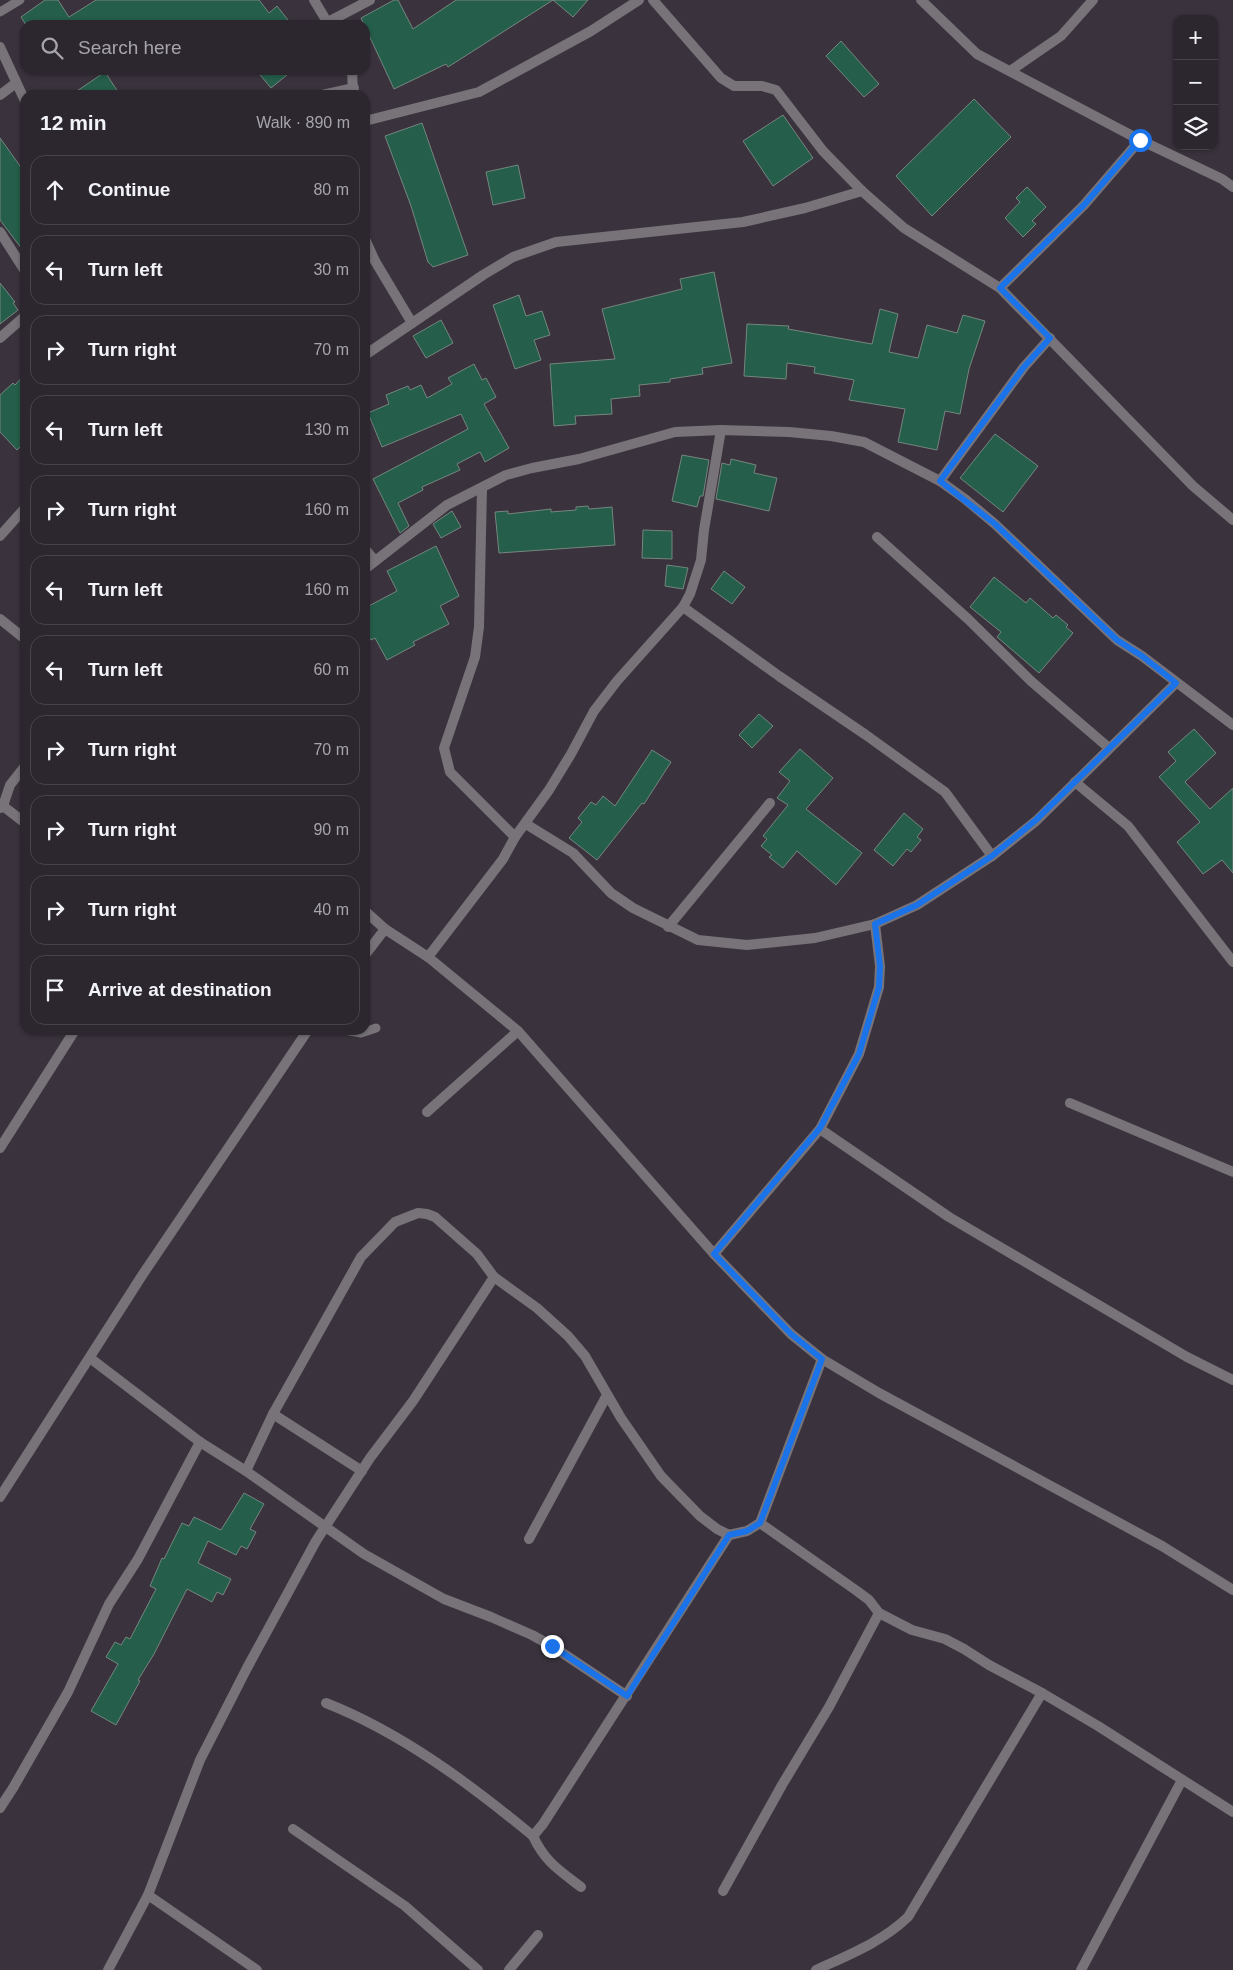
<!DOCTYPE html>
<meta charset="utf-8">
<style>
body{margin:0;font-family:Helvetica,sans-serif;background:#38323a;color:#f1f3f6}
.controls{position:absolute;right:15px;top:15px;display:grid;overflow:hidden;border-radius:10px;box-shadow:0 1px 4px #0004}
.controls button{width:45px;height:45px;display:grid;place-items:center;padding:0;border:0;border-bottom:1px solid #48434a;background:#2c262e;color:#f1f3f6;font:25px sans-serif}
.stop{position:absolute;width:15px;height:15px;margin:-11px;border:4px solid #1a73e8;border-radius:50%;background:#fff}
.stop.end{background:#1a73e8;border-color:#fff;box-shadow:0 1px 5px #0008}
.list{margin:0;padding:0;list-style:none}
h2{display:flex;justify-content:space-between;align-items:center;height:65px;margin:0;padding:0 20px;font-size:21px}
h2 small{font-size:16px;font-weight:400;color:#a6a5aa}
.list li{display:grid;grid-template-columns:32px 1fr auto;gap:15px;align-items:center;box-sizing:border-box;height:70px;margin:0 10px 10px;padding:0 10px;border:1px solid #48434a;border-radius:15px}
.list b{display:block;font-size:19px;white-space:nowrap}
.list em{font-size:16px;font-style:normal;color:#a6a5aa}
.icon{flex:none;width:28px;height:28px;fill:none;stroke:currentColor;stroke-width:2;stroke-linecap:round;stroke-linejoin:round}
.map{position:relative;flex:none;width:1233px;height:1970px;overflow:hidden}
.search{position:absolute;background:#2c262e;box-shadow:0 1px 4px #0004;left:20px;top:20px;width:350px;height:55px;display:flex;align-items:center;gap:12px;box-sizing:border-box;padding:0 18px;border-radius:15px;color:#a6a5aa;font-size:19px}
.panel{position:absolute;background:#2c262e;box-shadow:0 1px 4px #0004;left:20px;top:90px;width:350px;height:945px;border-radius:15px}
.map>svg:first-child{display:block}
.building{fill:#255e4a;stroke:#75867f}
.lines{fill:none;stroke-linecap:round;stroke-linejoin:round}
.service{stroke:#777379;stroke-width:9}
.minor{stroke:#777379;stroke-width:10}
.route{stroke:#1a73e8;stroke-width:6}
</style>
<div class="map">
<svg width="1233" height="1970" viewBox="0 0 1233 1970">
<rect width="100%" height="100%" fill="#3a323d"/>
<!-- building -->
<g class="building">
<path d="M 45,0 L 58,0 L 69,17 L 96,0 L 259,0 L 269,13 L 277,6 L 288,20 L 281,25 L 26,25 L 21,17 Z"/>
<path d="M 394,0 L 398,0 L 413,29 L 456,0 L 588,0 L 573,17 L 553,0 L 448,67 L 446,64 L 394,89 L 361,18 Z"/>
<path d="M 841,41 L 879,84 L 864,97 L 826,56 Z"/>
<path d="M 256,70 L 293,70 L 271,88 Z"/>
<path d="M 105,72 L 120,95 L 71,95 Z"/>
<path d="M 974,99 L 1011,137 L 932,216 L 896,176 Z"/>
<path d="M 783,115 L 813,158 L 773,186 L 743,141 Z"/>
<path d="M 422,123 L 468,255 L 433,267 L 428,262 L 411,206 L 385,136 Z"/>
<path d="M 0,138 L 25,173 L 25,253 L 0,220 Z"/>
<path d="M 518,165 L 525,198 L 493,205 L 486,172 Z"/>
<path d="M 1027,187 L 1046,207 L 1032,221 L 1036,224 L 1023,237 L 1005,218 L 1020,202 L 1016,198 Z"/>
<path d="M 714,272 L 732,363 L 702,368 L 703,374 L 670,379 L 670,382 L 639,385 L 640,396 L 611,399 L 612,414 L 575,416 L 576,424 L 554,426 L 550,364 L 615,359 L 602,309 L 682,289 L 680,279 Z"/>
<path d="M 0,283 L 15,302 L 13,303 L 18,310 L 0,324 Z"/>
<path d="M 519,295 L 526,316 L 542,311 L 550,335 L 534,340 L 541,360 L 515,369 L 493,305 Z"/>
<path d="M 880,309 L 898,314 L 889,352 L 918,358 L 927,325 L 957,333 L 963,315 L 985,321 L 969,369 L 960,414 L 945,411 L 937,450 L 898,442 L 905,409 L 849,400 L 854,380 L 814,373 L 815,367 L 787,363 L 786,379 L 744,376 L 747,324 L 789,326 L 788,329 L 872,344 Z"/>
<path d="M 441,320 L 453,343 L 426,358 L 413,336 Z"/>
<path d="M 474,364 L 482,380 L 486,378 L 496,397 L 484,404 L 509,448 L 485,462 L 480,452 L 457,464 L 460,470 L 422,487 L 423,490 L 398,503 L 409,526 L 400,533 L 373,479 L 468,429 L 461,414 L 382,447 L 368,413 L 389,404 L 386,395 L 408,386 L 410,390 L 421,385 L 427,398 L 452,384 L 448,378 Z"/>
<path d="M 25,374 L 25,442 L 17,450 L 0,432 L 0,395 L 13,383 L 15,385 Z"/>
<path d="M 995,434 L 1038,466 L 1003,512 L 960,478 Z"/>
<path d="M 682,455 L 709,460 L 703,496 L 700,496 L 697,507 L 672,501 Z"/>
<path d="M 731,459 L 756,465 L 754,473 L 777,478 L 769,511 L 716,499 L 722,463 L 730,465 Z"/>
<path d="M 588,506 L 589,509 L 612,507 L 615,545 L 499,553 L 495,512 L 508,511 L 508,514 L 551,509 L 551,512 L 576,510 L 576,507 Z"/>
<path d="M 452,511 L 461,527 L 441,538 L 433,524 Z"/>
<path d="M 643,530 L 672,531 L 672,559 L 642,558 Z"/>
<path d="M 436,546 L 459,596 L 440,606 L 449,624 L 413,642 L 415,645 L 387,660 L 375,638 L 371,640 L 365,630 L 365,608 L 397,591 L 387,571 Z"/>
<path d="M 667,565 L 688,568 L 683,589 L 665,586 Z"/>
<path d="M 724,571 L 745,587 L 732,604 L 711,589 Z"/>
<path d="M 994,577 L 1026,603 L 1030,598 L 1053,618 L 1056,615 L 1068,625 L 1066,627 L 1073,633 L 1039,673 L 997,637 L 1001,632 L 970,607 Z"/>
<path d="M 759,714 L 773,726 L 752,748 L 739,735 Z"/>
<path d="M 1194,729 L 1216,753 L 1185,782 L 1210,809 L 1233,788 L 1233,873 L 1222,860 L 1203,874 L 1177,842 L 1200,822 L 1159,777 L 1176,761 L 1168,752 Z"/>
<path d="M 800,749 L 833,778 L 806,809 L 862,853 L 836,885 L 797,851 L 783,868 L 769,857 L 772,855 L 761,846 L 767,839 L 763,836 L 788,805 L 777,798 L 790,781 L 779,772 Z"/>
<path d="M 652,750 L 671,762 L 644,804 L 642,803 L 597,860 L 569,838 L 582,822 L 578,818 L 591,802 L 596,805 L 603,796 L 615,806 Z"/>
<path d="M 904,813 L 923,829 L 917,837 L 921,840 L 911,852 L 907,849 L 893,866 L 874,850 Z"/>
<path d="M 244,1493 L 264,1504 L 250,1529 L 256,1532 L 247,1549 L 241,1546 L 236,1555 L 208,1541 L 198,1563 L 231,1579 L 223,1595 L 217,1592 L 212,1602 L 187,1589 L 154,1654 L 138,1680 L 140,1681 L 116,1725 L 91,1711 L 118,1664 L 106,1657 L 115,1642 L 121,1645 L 126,1637 L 130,1639 L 156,1589 L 150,1586 L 162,1558 L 164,1559 L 182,1523 L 189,1526 L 194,1517 L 221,1530 Z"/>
</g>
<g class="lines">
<!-- service -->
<g class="service">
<path d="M 0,12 L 20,0"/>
<path d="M 345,1030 L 361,1033 L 376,1028"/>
</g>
<!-- minor -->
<g class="minor">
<path d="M 314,0 L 329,25"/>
<path d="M 653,0 L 721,78 L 734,86 L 762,86 L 776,90 L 823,151 L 862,191 L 904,228 L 1000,288 L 1193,486 L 1233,520"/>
<path d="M 921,0 L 977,54 L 1140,140 L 1222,179 L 1233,187"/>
<path d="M 328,22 L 370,0"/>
<path d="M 0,47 L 25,101"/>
<path d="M 352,70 L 353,94"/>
<path d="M 1010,71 L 1061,36 L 1093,0"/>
<path d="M 0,95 L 16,83"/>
<path d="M 322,95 L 354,88"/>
<path d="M 365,121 L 479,92 L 591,31 L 639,0"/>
<path d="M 0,232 L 25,271"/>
<path d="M 365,239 L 375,261 L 412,323"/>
<path d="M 1000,288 L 1084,205 L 1140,140"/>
<path d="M 0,338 L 25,316"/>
<path d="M 365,355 L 483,275 L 513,257 L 556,242 L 743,222 L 805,208 L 862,191"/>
<path d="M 940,481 L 1024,367 L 1050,338"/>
<path d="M 482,488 L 479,627 L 475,657 L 444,748 L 450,772 L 515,837"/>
<path d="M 0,536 L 25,508"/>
<path d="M 877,537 L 968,619 L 1032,682 L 1109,748"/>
<path d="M 365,549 L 375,561"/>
<path d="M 365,569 L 447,505 L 506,475 L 532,468 L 579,459 L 675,432 L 721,430 L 789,432 L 831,436 L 864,442 L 940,481 L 965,499 L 995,524 L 1117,640 L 1142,656 L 1233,725"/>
<path d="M 683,607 L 779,676 L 866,735 L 945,792 L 992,856"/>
<path d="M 0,619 L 25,639"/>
<path d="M 1075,782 L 1128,826 L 1233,962"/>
<path d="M 3,806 L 25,823"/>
<path d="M 0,808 L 3,806 L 10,785 L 25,766"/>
<path d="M 526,824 L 573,853 L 611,893 L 633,908 L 698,940 L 747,945 L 815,938 L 875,924 L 917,905 L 992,856 L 1036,821 L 1176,683"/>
<path d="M 365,911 L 385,929 L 428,957 L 518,1031 L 714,1254 L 791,1334 L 822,1359 L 879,1393 L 1162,1546 L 1233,1590"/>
<path d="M 668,927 L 770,803"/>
<path d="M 365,955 L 385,929"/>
<path d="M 428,957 L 503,859 L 515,837 L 549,790 L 571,754 L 594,711 L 617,681 L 683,607 L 690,594 L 701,560 L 704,530 L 721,430"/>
<path d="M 1070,1103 L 1233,1172"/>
<path d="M 427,1112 L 518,1031"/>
<path d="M 820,1129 L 949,1217 L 1187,1357 L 1233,1380"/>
<path d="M 0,1148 L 75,1030"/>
<path d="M 714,1254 L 820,1129 L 859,1054 L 879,987 L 880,966 L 875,924"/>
<path d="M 90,1358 L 200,1442 L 246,1471 L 364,1554 L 444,1599 L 491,1617 L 532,1635 L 552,1646 L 627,1696"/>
<path d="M 273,1414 L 362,1471"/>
<path d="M 246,1471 L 273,1414 L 361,1257 L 395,1222 L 418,1213 L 427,1214 L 435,1217 L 477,1254 L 494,1277 L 537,1308 L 568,1336 L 585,1356 L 621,1418 L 661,1476 L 700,1516 L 717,1529 L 729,1535 L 747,1531 L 760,1523 L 822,1359"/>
<path d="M 0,1497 L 143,1274 L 308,1030"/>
<path d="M 760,1523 L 857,1591 L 869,1600 L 879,1613 L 912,1630 L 945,1639 L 964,1649 L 989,1665 L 1042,1693 L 1098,1726 L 1233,1812"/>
<path d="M 529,1539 L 607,1395"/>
<path d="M 326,1703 C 402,1733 470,1784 533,1836 C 545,1862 559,1870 581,1887"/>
<path d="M 0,1808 L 13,1788 L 68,1692 L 109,1604 L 138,1559 L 200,1442"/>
<path d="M 293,1829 L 405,1906 L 478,1970"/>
<path d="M 533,1836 L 543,1824 L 729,1535"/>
<path d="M 723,1891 L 782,1785 L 829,1707 L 879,1613"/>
<path d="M 148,1895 L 257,1970"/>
<path d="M 108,1970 L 148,1895 L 200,1760 L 247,1668 L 316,1541 L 370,1458 L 413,1401 L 494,1277"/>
<path d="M 509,1970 L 538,1935"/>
<path d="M 816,1970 C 848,1955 882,1942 908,1917 L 1042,1693"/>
<path d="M 1081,1970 L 1182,1780"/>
</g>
</g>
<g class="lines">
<!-- route -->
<path class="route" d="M 552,1646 L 627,1696 L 729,1535 L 747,1531 L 760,1523 L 822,1359 L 791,1334 L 714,1254 L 820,1128 L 859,1054 L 879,987 L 880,966 L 875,924 L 917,905 L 992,856 L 1036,820 L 1176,683 L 1142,656 L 1117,640 L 995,524 L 940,481 L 1024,367 L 1050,338 L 1000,288 L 1084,205 L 1140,140"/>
</g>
</svg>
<div class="controls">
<button>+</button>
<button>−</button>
<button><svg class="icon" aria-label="layers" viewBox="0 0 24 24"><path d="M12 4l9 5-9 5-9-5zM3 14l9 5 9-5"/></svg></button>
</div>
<div class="stop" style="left:1140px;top:140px"></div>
<div class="stop end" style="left:552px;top:1646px"></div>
<div class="search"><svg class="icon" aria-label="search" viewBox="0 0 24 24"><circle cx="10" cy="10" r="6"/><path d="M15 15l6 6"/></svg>Search here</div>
<section class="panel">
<h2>12 min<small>Walk · 890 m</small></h2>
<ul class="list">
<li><svg class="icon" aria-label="ahead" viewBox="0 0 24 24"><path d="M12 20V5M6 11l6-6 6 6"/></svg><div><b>Continue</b></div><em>80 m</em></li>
<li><svg class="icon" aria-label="left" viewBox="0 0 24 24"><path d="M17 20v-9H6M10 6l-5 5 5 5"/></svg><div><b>Turn left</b></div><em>30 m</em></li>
<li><svg class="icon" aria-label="right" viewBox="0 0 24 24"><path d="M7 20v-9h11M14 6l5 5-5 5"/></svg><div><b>Turn right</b></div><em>70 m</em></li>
<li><svg class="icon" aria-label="left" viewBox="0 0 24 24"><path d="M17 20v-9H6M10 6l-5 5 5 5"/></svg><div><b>Turn left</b></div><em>130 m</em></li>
<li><svg class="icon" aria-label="right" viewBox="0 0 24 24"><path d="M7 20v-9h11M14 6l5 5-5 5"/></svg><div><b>Turn right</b></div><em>160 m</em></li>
<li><svg class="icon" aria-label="left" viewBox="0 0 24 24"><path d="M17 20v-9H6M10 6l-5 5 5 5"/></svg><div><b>Turn left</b></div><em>160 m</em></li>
<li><svg class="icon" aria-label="left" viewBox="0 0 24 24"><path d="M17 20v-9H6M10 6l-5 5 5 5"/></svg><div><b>Turn left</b></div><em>60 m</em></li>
<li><svg class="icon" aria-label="right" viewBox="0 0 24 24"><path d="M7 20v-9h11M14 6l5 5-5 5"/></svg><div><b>Turn right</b></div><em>70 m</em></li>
<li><svg class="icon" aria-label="right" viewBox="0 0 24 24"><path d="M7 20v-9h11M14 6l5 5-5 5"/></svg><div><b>Turn right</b></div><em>90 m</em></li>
<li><svg class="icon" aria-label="right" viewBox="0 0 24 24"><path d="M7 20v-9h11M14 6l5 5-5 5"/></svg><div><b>Turn right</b></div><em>40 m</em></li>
<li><svg class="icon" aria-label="arrive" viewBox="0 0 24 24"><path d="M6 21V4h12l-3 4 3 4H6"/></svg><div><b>Arrive at destination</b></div></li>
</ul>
</section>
</div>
